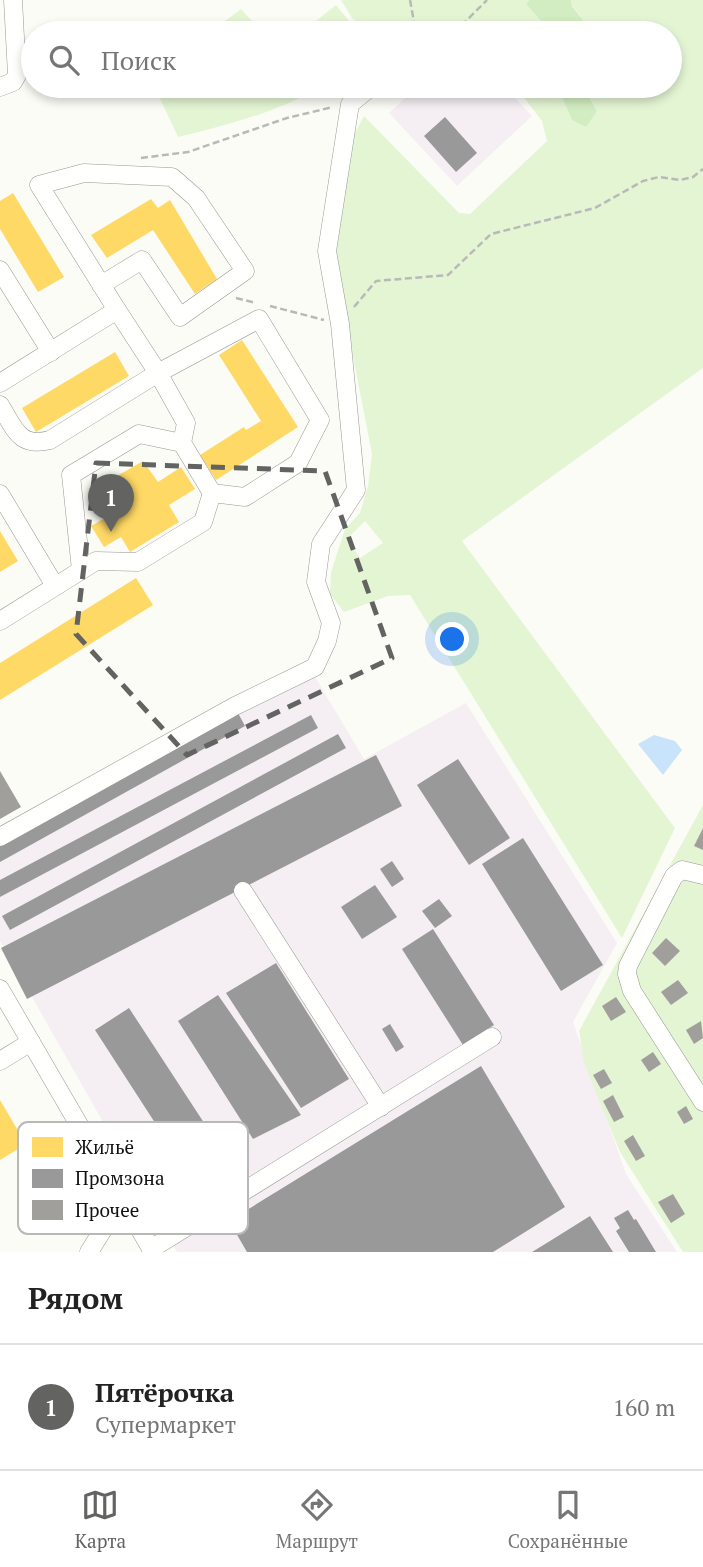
<!DOCTYPE html>
<html lang="ru">
<meta charset="utf-8">
<style>
body{margin:0;font-family:"PT Serif",serif;background:#f2f2f2;color:#222}
.you{position:absolute;left:453px;top:640px;width:24px;height:24px;margin:-18px;border:5px solid #fff;border-radius:50%;background:#1a73e8;box-shadow:0 0 0 10px #1a73e833}
.badge{display:grid;place-items:center;width:46px;height:46px;border-radius:50%;background:#636362;color:#fff;font-size:23px;font-weight:700}
.pin{position:absolute;translate:-50% -58px;filter:drop-shadow(0 2px 4px #0008)}
.pin::after{content:'';position:absolute;top:37px;width:24px;height:21px;background:inherit;clip-path:polygon(0 0,100% 0,50% 100%)}
.list{margin:0;padding:0;list-style:none}
h2{display:flex;justify-content:space-between;align-items:center;height:91px;margin:0;padding:0 28px;font-size:30px}
h2 small{font-size:23px;font-weight:400;color:#767676}
.list li{display:grid;grid-template-columns:46px 1fr auto;gap:21px;align-items:center;box-sizing:border-box;height:126px;padding:0 28px;border-top:2px solid #e0e0e0}
.list b{display:block;font-size:26px;white-space:nowrap}
.list p{margin:0;font-size:23px;white-space:nowrap;color:#767676}
.list em{font-size:23px;font-style:normal;color:#767676}
.icon{flex:none;width:38px;height:38px;fill:none;stroke:currentColor;stroke-width:2;stroke-linecap:round;stroke-linejoin:round}
.map{position:relative;flex:none;width:703px;height:1252px;overflow:hidden}
.search{position:absolute;background:#fff;box-shadow:0 4px 10px #0003;left:21px;right:21px;top:21px;height:77px;display:flex;align-items:center;gap:18px;box-sizing:border-box;padding:0 24px;border-radius:38px;color:#767676;font-size:26px}
.sheet{height:217px;background:#fff}
nav{display:flex;justify-content:space-around;align-items:center;box-sizing:border-box;height:98px;border-top:2px solid #e0e0e0;background:#fff;font-size:19px;color:#767676}
nav a{display:grid;justify-items:center;gap:4px}
nav .on{color:#636362}
.map>svg:first-child{display:block}
.industrial{fill:#f5eff3}
.green{fill:#e4f5d4;fill-rule:evenodd}
.forest{fill:#d3edc2}
.water{fill:#c9e4fa}
.homes{fill:#ffd966}
.industry{fill:#999}
.building{fill:#a19f9c}
.lines{fill:none;stroke-linecap:round;stroke-linejoin:round}
.minor-casing{stroke:#979795;stroke-width:19}
.path{stroke:#b9b9b8;stroke-width:2.5;stroke-dasharray:7 3.5;stroke-linecap:butt}
.minor{stroke:#fffffe;stroke-width:18}
.marked{fill:none;stroke:#636362;stroke-width:5;stroke-dasharray:14 9;stroke-linejoin:round}
.key{fill:#fff;stroke:#b8b8b8;stroke-width:2}
.key-label{font-size:19px;fill:#111}
</style>
<div class="map">
<svg width="703" height="1252" viewBox="0 0 703 1252">
<rect width="100%" height="100%" fill="#fcfcf7"/>
<!-- industrial -->
<g class="industrial">
<path d="M 418,86 L 504,86 L 532,116 L 457,186 L 389,113 Z"/>
<path d="M 308,665 L 364,759 L 466,703 L 617,943 L 573,1022 L 626,1174 L 677,1252 L 177,1252 L 0,941 L 0,827 Z"/>
</g>
<!-- green -->
<g class="green">
<path d="M 341,0 L 529,0 L 526,4 L 540,20 L 547,33 L 468,33 L 447,21 L 424,33 L 371,33 L 352,18 Z"/>
<path d="M 571,0 L 703,0 L 703,368 L 462,541 L 675,828 L 622,938 L 410,595 L 388,596 L 344,612 L 330,594 L 331,572 L 345,529 L 360,513 L 368,486 L 372,454 L 335,264 L 340,196 L 348,146 L 364,116 L 459,213 L 470,214 L 547,141 L 542,121 L 515,86 L 557,86 L 572,120 L 597,111 L 586,90 L 587,86 L 670,86 L 670,33 L 584,33 L 586,24 L 572,5 ZM 365,521 L 383,543 L 360,558 L 347,539 Z"/>
<path d="M 336,5 L 359,33 L 301,33 Z"/>
<path d="M 241,9 L 263,33 L 209,33 Z"/>
<path d="M 154,86 L 322,86 C 278,112 228,125 178,137 Z"/>
<path d="M 703,805 L 703,1252 L 683,1252 L 620,1152 L 584,1063 L 579,1031 Z"/>
</g>
<!-- forest -->
<g class="forest">
<path d="M 529,0 L 571,0 L 572,6 L 586,24 L 584,33 L 547,33 L 540,20 L 526,4 Z"/>
<path d="M 557,86 L 587,86 L 586,91 L 597,111 L 586,127 L 572,120 Z"/>
</g>
<!-- water -->
<path class="water" d="M 654,735 L 675,741 L 682,750 L 663,775 L 638,744 Z"/>
<!-- homes -->
<g class="homes">
<path d="M 13,193 L 64,277 L 38,292 L 0,229 L 0,201 Z"/>
<path d="M 151,199 L 158,208 L 170,200 L 217,279 L 195,294 L 153,230 L 107,258 L 91,235 Z"/>
<path d="M 242,340 L 298,427 L 216,480 L 200,455 L 244,427 L 246,430 L 261,421 L 219,355 Z"/>
<path d="M 115,352 L 129,376 L 36,432 L 22,408 Z"/>
<path d="M 143,461 L 158,482 L 181,467 L 195,489 L 169,505 L 179,522 L 130,552 L 121,537 L 104,547 L 91,526 L 121,509 L 105,483 Z"/>
<path d="M 0,531 L 18,561 L 0,572 Z"/>
<path d="M 136,578 L 153,605 L 0,700 L 0,663 Z"/>
<path d="M 0,1100 L 26,1144 L 0,1160 Z"/>
</g>
<!-- industry -->
<g class="industry">
<path d="M 445,117 L 477,153 L 456,172 L 424,136 Z"/>
<path d="M 238,713 L 245,726 L 0,862 L 0,844 Z"/>
<path d="M 311,715 L 318,728 L 0,897 L 0,880 Z"/>
<path d="M 338,734 L 346,748 L 10,930 L 2,916 Z"/>
<path d="M 376,755 L 402,806 L 27,999 L 1,948 Z"/>
<path d="M 458,759 L 510,838 L 469,865 L 417,785 Z"/>
<path d="M 523,838 L 603,965 L 561,991 L 482,864 Z"/>
<path d="M 392,861 L 404,879 L 392,887 L 380,869 Z"/>
<path d="M 375,885 L 397,917 L 362,939 L 341,907 Z"/>
<path d="M 439,899 L 452,916 L 435,928 L 422,911 Z"/>
<path d="M 433,929 L 494,1025 L 463,1045 L 402,949 Z"/>
<path d="M 276,963 L 349,1079 L 301,1108 L 226,993 Z"/>
<path d="M 218,995 L 301,1115 L 253,1139 L 178,1021 Z"/>
<path d="M 129,1008 L 227,1158 L 192,1180 L 95,1030 Z"/>
<path d="M 390,1024 L 404,1047 L 396,1052 L 382,1029 Z"/>
<path d="M 481,1066 L 565,1207 L 493,1252 L 247,1252 L 229,1221 Z"/>
<path d="M 628,1210 L 634,1220 L 636,1219 L 656,1252 L 629,1252 L 616,1231 L 620,1228 L 614,1218 Z"/>
<path d="M 590,1216 L 613,1252 L 532,1252 L 550,1241 Z"/>
</g>
<!-- building -->
<g class="building">
<path d="M 0,771 L 21,807 L 0,819 Z"/>
<path d="M 703,828 L 703,850 L 694,846 Z"/>
<path d="M 666,938 L 680,951 L 665,966 L 652,953 Z"/>
<path d="M 678,980 L 688,993 L 671,1005 L 661,992 Z"/>
<path d="M 616,997 L 626,1012 L 611,1021 L 602,1006 Z"/>
<path d="M 701,1021 L 703,1038 L 694,1044 L 686,1030 Z"/>
<path d="M 653,1052 L 661,1064 L 649,1072 L 641,1060 Z"/>
<path d="M 604,1069 L 612,1083 L 601,1089 L 593,1075 Z"/>
<path d="M 613,1095 L 624,1117 L 614,1122 L 603,1101 Z"/>
<path d="M 686,1106 L 693,1119 L 684,1124 L 677,1112 Z"/>
<path d="M 633,1135 L 645,1156 L 636,1161 L 624,1141 Z"/>
<path d="M 673,1194 L 685,1214 L 671,1223 L 658,1202 Z"/>
</g>
<g class="lines">
<!-- minor casing -->
<g class="minor-casing">
<g id="minor">
<path d="M 0,87 L 13,82 L 17,75 L 13,0"/>
<path d="M 0,270 L 51,352"/>
<path d="M 101,285 L 142,260 L 180,317 L 245,271 L 196,198 L 172,177 L 84,173 L 39,185 L 117,310"/>
<path d="M 0,383 L 117,310 L 158,373 L 186,423 L 182,443 L 212,493"/>
<path d="M 0,405 C 15,429 19,448 50,440 L 158,373 L 259,319 L 320,420 L 298,463 L 245,497 L 212,493 L 203,522 L 138,562 L 96,561 L 0,621"/>
<path d="M 0,494 L 55,586"/>
<path d="M 81,570 L 71,475 L 139,434 L 182,443"/>
<path d="M 0,837 L 235,706 L 315,667 L 327,641 L 331,623 L 316,582 L 321,544 L 356,490 L 340,324 L 327,251 L 350,104 L 372,86"/>
<path d="M 703,875 L 682,870 L 674,876 L 628,966 L 627,974 L 632,991 L 703,1102"/>
<path d="M 243,891 L 381,1107"/>
<path d="M 0,989 L 153,1252"/>
<path d="M 0,1061 L 31,1042"/>
<path d="M 151,1249 L 492,1037"/>
<path d="M 89,1252 L 122,1199"/>
</g>
</g>
<!-- path -->
<g class="path">
<path d="M 410,0 L 416,33"/>
<path d="M 454,33 L 487,0"/>
<path d="M 141,158 L 188,152 L 287,118 L 333,107"/>
<path d="M 236,298 L 256,303"/>
<path d="M 270,306 L 324,320"/>
<path d="M 354,307 L 376,281 L 448,275 L 491,234 L 595,208 L 643,181 L 659,177 L 680,180 L 693,177 L 703,169"/>
</g>
<!-- minor -->
<use href="#minor" class="minor"/>
</g>
<!-- marked area -->
<path class="marked" d="M 96,463 L 325,471 L 392,658 L 187,755 L 76,634 Z"/>
<!-- legend -->
<rect x="18" y="1122" width="230" height="112" rx="10" class="key"/>
<rect x="32" y="1137" width="31" height="20" fill="#ffd966"/>
<rect x="32" y="1169" width="31" height="19" fill="#999"/>
<rect x="32" y="1200" width="31" height="20" fill="#a19f9c"/>
<g class="key-label">
<text x="75" y="1154">Жильё</text>
<text x="75" y="1185">Промзона</text>
<text x="75" y="1217">Прочее</text>
</g>
</svg>
<div class="you"></div>
<div class="pin badge" style="left:111px;top:532px">1</div>
<div class="search"><svg class="icon" aria-label="search" viewBox="0 0 24 24"><circle cx="10" cy="10" r="6"/><path d="M15 15l6 6"/></svg>Поиск</div>
</div>
<section class="sheet">
<h2>Рядом<small></small></h2>
<ul class="list">
<li><span class="badge">1</span><div><b>Пятёрочка</b><p>Супермаркет</p></div><em>160 m</em></li>
</ul>
</section>
<nav>
<a class="on"><svg class="icon" aria-label="map" viewBox="0 0 24 24"><path d="M3 6l6-2 6 2 6-2v14l-6 2-6-2-6 2zM9 4v14M15 6v14"/></svg>Карта</a>
<a><svg class="icon" aria-label="directions" viewBox="0 0 24 24"><path d="M12 3l9 9-9 9-9-9zM9 14v-3h6M13 9l2 2-2 2"/></svg>Маршрут</a>
<a><svg class="icon" aria-label="saved" viewBox="0 0 24 24"><path d="M7 4h10v16l-5-4-5 4z"/></svg>Сохранённые</a>
</nav>
